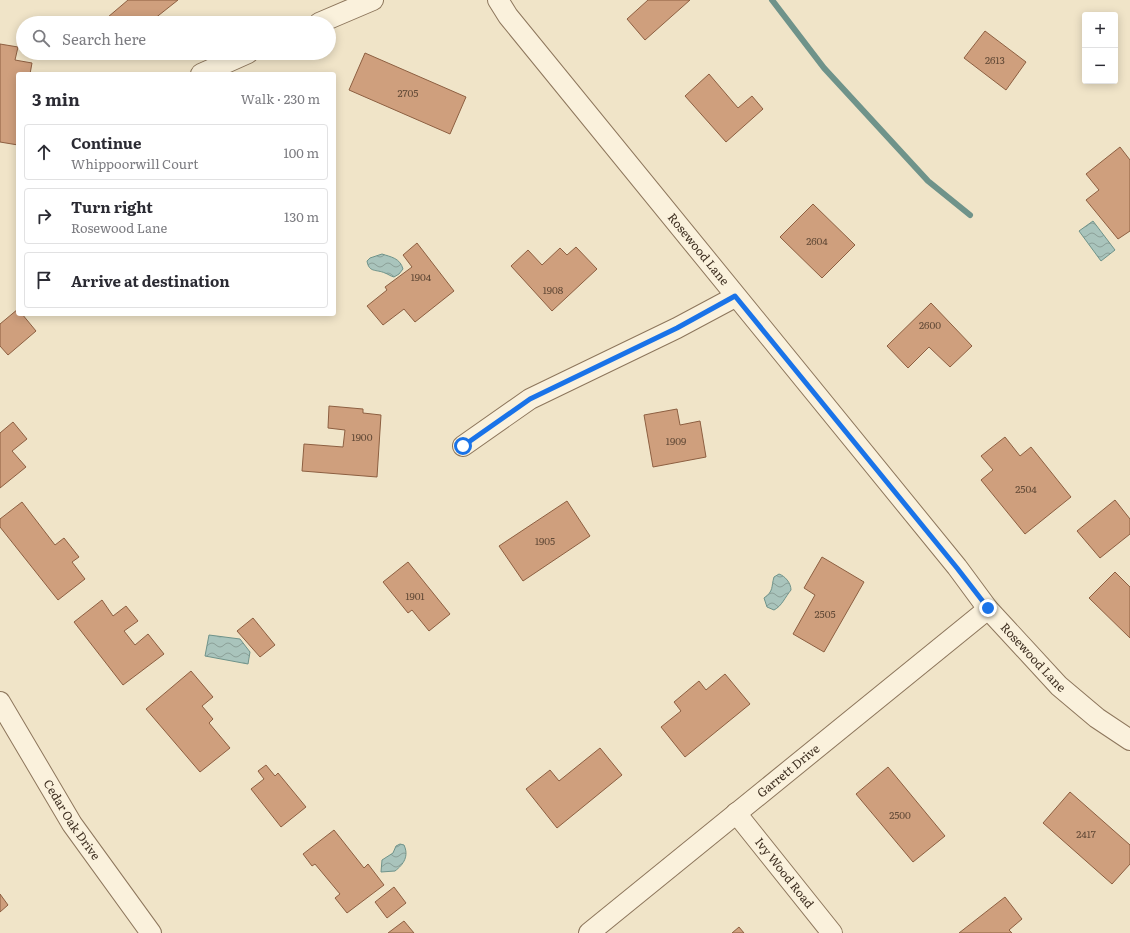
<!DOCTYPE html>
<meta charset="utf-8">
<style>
body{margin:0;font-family:Literata,serif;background:#f2f2f3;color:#2b2b33}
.controls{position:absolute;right:12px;top:12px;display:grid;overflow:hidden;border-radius:4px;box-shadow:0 2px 10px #0003}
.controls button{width:36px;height:36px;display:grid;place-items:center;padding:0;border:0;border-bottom:1px solid #e1e1e2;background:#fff;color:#2b2b33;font:20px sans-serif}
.stop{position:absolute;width:12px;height:12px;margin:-9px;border:3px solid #1a73e8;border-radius:50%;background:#fff}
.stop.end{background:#1a73e8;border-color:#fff;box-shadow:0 1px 4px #0008}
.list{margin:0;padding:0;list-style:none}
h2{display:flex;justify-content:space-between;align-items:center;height:52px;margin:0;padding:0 16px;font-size:17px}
h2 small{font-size:13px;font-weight:400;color:#7c7c81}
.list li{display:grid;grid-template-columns:26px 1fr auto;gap:12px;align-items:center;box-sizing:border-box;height:56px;margin:0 8px 8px;padding:0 8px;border:1px solid #e1e1e2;border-radius:4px}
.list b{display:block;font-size:15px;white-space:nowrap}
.list p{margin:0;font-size:13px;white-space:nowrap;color:#7c7c81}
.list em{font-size:13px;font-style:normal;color:#7c7c81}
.icon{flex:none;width:22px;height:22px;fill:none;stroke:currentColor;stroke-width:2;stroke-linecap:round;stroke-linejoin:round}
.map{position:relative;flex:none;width:1130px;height:933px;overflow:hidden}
.search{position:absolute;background:#fff;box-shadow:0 2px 10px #0003;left:16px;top:16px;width:320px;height:44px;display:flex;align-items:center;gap:10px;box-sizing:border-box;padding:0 14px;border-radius:22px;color:#7c7c81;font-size:15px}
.panel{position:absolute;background:#fff;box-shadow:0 2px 10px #0003;left:16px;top:72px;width:320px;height:244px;border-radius:4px}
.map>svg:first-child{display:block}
.water{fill:url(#water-waves);stroke:#6f938a}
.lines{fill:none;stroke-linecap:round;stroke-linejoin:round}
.stream{stroke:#6f938a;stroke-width:6}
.building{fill:#cf9f7d;stroke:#8d5f41}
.minor-casing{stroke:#8d765c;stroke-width:22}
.minor{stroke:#faf1dc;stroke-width:20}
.route{stroke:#1a73e8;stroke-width:5}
.labels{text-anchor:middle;stroke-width:4;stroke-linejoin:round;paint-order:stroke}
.number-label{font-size:10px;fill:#624a37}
.street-label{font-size:12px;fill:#3d2e20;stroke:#f7eed8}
</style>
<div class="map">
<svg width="1130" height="933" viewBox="0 0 1130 933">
<defs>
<pattern id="water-waves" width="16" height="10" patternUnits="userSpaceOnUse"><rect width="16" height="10" fill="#a9c4bc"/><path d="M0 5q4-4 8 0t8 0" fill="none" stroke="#8ba098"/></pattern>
</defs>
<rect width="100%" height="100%" fill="#f0e4c8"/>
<!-- water -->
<g class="water">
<path d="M 1093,221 L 1115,250 L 1101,261 L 1079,231 Z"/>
<path d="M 382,254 C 391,257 400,258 403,269 L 399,274 L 394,277 C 390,276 388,274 385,273 C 376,269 369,273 367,261 L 370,258 Z"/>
<path d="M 779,574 C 785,576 791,583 791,590 C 785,597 782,606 774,610 L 767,607 L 764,598 C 774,591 771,587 774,577 Z"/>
<path d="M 209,635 L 240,639 L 250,652 L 248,664 L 205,656 Z"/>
<path d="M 400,844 L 404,845 C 409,856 404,864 395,871 L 381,872 L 382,860 L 393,853 L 396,846 Z"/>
</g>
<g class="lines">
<!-- stream -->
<path class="stream" d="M 772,0 L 824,68 L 928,181 L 970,215"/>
</g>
<!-- building -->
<g class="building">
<path d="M 128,0 L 178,0 L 149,23 L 113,23 L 108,17 Z"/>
<path d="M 648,0 L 690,0 L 645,40 L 627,19 Z"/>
<path d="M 985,31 L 1026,62 L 1006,90 L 964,58 Z"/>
<path d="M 0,44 L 18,47 L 15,60 L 32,63 L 30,74 L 18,74 L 18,145 L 0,142 Z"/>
<path d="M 365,53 L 466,97 L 450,134 L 349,90 Z"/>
<path d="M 709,74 L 738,108 L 752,96 L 763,109 L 726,142 L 685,96 Z"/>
<path d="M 1120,147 L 1130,160 L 1130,231 L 1118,239 L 1086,200 L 1099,190 L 1086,174 Z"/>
<path d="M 813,204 L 855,245 L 822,278 L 780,237 Z"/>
<path d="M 417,243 L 454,291 L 415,322 L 404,309 L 383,325 L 367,306 L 387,290 L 385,287 L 412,267 L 403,255 Z"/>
<path d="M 576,247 L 597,269 L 552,311 L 511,266 L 528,250 L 542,265 L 560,248 L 567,255 Z"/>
<path d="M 931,303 L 972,346 L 950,367 L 929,347 L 908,368 L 887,346 Z"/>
<path d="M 18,309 L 18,314 L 22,314 L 36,331 L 8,355 L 0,346 L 0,324 Z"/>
<path d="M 329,406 L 363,409 L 363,413 L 381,415 L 377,477 L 302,471 L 304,444 L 343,447 L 345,430 L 328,428 Z"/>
<path d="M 677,409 L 680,425 L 700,421 L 706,457 L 653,467 L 644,415 Z"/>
<path d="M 13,422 L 27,439 L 12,451 L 26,467 L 0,488 L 0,433 Z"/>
<path d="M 1005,437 L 1020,456 L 1031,447 L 1071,497 L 1025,534 L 981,480 L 993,470 L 981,456 Z"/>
<path d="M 1115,500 L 1130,519 L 1130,534 L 1100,558 L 1077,531 Z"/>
<path d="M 567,501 L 590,536 L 523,581 L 499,546 Z"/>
<path d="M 22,502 L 55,545 L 64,538 L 79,557 L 72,562 L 85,579 L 58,600 L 0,527 L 0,519 Z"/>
<path d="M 822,557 L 864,582 L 824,652 L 793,634 L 815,595 L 804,588 Z"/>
<path d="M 408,562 L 450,614 L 429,631 L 412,610 L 408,613 L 383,582 Z"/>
<path d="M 1115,572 L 1130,587 L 1130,638 L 1089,598 Z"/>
<path d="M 102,600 L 113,616 L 126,606 L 138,621 L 124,631 L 135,645 L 148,634 L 164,654 L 123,685 L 74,622 Z"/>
<path d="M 253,618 L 275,645 L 260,657 L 237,631 Z"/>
<path d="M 191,671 L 213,697 L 202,706 L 213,719 L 209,723 L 230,748 L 200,772 L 146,709 Z"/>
<path d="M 725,674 L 750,704 L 685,757 L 661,727 L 681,711 L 674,702 L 699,681 L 706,690 Z"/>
<path d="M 600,748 L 622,775 L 557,828 L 526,789 L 550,770 L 559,781 Z"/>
<path d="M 266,765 L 275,776 L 278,773 L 306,807 L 281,827 L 251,789 L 264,779 L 258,771 Z"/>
<path d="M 888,767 L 945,836 L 913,862 L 856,794 Z"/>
<path d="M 1070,792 L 1130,845 L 1130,864 L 1112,884 L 1043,823 Z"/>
<path d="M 334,830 L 364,868 L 368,864 L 384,885 L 347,913 L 335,898 L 340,894 L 315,864 L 312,866 L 303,854 Z"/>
<path d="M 394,887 L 406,903 L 387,918 L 375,902 Z"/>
<path d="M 0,894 L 8,905 L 0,912 Z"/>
<path d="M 1005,897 L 1022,919 L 1009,930 L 1012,933 L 959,933 Z"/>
<path d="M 404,921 L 414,933 L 388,933 Z"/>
<path d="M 739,927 L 744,933 L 732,933 Z"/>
</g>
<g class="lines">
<!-- minor casing -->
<g class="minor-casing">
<g id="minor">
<path id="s1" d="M 498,0 L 508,16 L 957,567 L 988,609 L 1059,686 L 1097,718 L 1130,740"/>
<path d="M 319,23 L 373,0"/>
<path d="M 201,74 L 248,53"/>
<path d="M 463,446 L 530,399 L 677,328 L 735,297"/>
<path id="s2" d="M 0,702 L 72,824 L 151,933"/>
<path id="s3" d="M 736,813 L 832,933"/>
<path id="s4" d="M 589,933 L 988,609"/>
</g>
</g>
<!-- minor -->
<use href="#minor" class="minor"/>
</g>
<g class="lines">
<!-- route -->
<path class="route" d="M 463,446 L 530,399 L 677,328 L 735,296 L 957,568 L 988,608"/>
</g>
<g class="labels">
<!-- number labels -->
<g class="number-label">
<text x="995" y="64">2613</text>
<text x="408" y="97">2705</text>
<text x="817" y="245">2604</text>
<text x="421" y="281">1904</text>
<text x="553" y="294">1908</text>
<text x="930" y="329">2600</text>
<text x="362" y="441">1900</text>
<text x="676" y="445">1909</text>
<text x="1026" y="493">2504</text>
<text x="545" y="545">1905</text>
<text x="415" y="600">1901</text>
<text x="825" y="618">2505</text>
<text x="900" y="819">2500</text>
<text x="1086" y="838">2417</text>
</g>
<!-- street labels -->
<g class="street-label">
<text dy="4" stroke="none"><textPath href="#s1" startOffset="320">Rosewood Lane</textPath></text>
<text dy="4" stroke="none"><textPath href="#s1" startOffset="848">Rosewood Lane</textPath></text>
<text dy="4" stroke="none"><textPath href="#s4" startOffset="257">Garrett Drive</textPath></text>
<text dy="4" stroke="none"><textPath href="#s2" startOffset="138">Cedar Oak Drive</textPath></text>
<text dy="4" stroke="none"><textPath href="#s3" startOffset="77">Ivy Wood Road</textPath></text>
</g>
</g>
</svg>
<div class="controls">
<button>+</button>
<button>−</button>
</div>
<div class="stop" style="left:463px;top:446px"></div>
<div class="stop end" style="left:988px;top:608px"></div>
<div class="search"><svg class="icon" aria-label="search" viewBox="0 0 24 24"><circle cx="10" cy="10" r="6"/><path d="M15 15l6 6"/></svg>Search here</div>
<section class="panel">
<h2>3 min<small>Walk · 230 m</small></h2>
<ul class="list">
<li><svg class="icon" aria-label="ahead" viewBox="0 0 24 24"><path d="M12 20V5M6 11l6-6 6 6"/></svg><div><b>Continue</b><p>Whippoorwill Court</p></div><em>100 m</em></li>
<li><svg class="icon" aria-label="right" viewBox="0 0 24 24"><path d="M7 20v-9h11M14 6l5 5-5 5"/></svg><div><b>Turn right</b><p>Rosewood Lane</p></div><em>130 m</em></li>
<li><svg class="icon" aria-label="arrive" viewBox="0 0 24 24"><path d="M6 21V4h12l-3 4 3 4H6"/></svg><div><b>Arrive at destination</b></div></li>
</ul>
</section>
</div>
